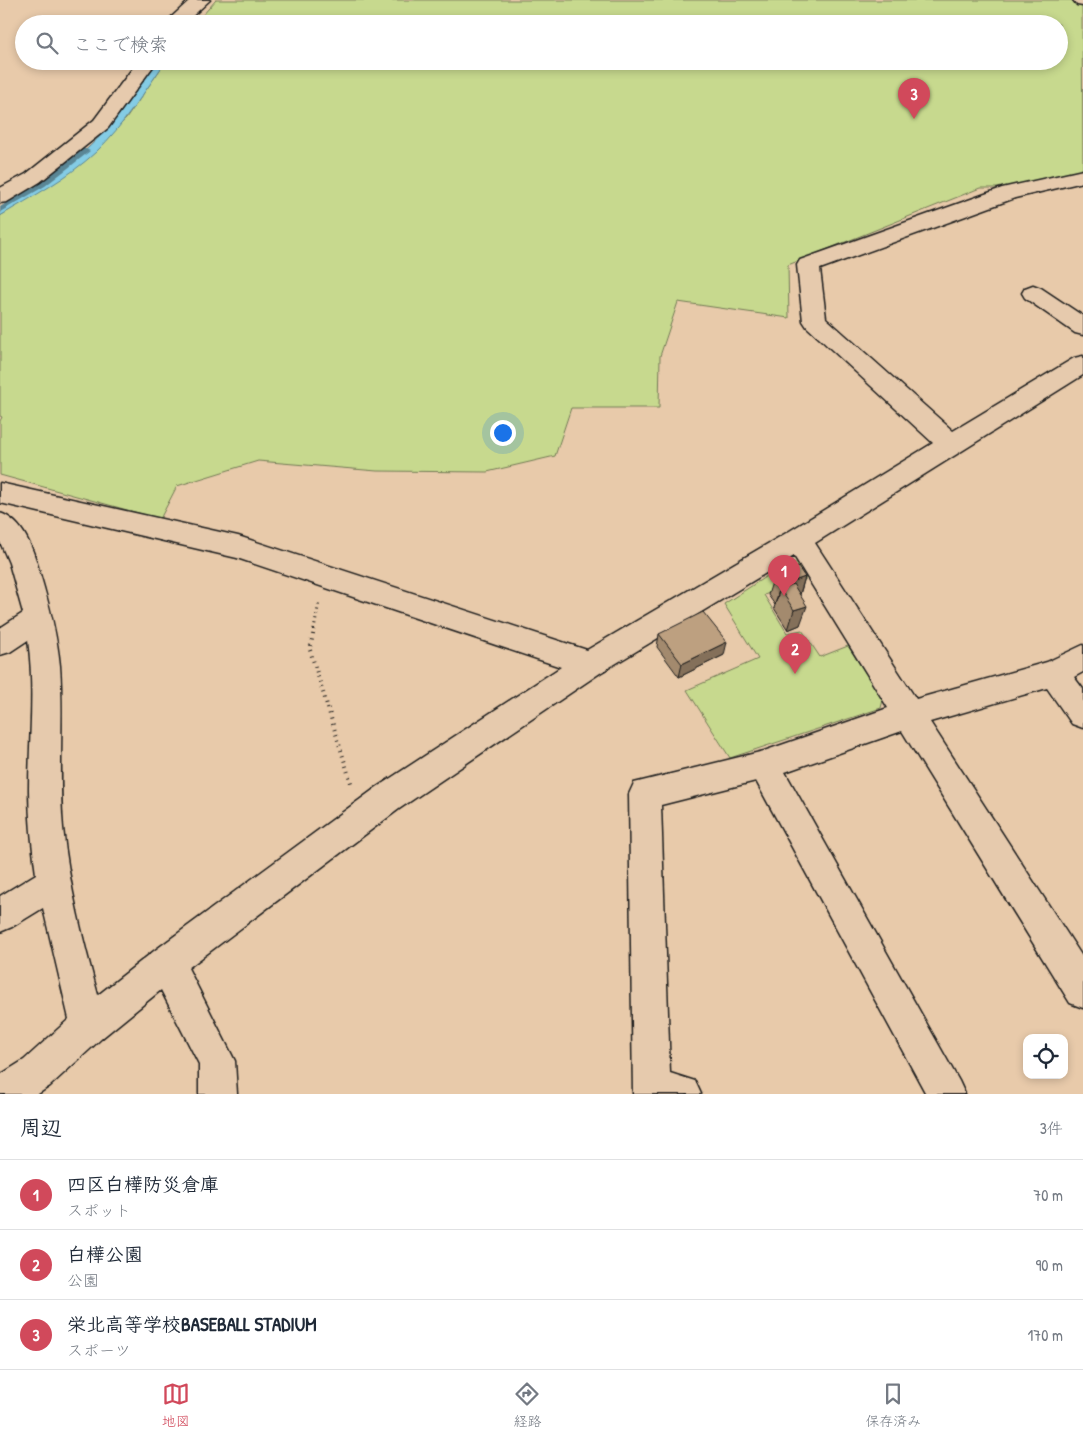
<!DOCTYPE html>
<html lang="ja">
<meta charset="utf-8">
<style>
body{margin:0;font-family:"Patrick Hand","Klee One",sans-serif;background:#f6f6f7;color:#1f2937}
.controls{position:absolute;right:15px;bottom:15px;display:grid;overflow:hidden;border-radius:10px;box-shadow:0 2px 8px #0003}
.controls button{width:45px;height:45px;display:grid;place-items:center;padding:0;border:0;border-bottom:1px solid #e0e1e3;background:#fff;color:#1f2937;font:25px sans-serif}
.you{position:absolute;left:502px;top:432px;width:18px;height:18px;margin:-12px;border:4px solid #fff;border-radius:50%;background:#1a73e8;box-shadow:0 0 0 8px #1a73e833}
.badge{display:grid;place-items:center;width:32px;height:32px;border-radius:50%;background:#d1495b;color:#fff;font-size:16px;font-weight:700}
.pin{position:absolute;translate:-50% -41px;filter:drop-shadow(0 1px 2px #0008)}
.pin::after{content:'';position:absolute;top:26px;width:18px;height:15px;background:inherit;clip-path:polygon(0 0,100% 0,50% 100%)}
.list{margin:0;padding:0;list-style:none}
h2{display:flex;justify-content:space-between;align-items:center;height:65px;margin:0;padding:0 20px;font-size:21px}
h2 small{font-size:16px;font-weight:400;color:#747a83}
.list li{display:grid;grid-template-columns:32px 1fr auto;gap:15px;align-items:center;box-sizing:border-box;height:70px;padding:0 20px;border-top:1px solid #e0e1e3}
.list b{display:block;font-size:19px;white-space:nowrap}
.list p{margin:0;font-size:16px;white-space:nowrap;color:#747a83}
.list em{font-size:16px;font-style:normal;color:#747a83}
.icon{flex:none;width:28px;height:28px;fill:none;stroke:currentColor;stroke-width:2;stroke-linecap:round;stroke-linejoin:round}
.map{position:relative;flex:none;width:1083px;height:1094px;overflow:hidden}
.search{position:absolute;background:#fff;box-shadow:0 2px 8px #0003;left:15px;right:15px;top:15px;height:55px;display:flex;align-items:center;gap:12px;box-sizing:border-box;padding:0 18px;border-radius:28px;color:#747a83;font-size:19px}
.sheet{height:275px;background:#fff}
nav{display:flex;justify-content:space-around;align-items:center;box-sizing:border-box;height:70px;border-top:1px solid #e0e1e3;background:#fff;font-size:14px;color:#747a83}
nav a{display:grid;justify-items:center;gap:2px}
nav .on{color:#d1495b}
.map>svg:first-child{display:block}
.green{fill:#c7d98e;stroke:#727a55}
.water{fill:#84cce5;stroke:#5a8695}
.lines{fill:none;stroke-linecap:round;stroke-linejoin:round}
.stream{fill:#5a8695;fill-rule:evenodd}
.minor-casing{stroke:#1c1c1c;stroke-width:3}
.path-far1{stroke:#1c1c1c;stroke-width:3;stroke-dasharray:1 4;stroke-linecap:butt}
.path{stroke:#1c1c1c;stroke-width:4;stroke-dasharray:1 4.5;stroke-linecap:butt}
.minor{fill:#e6caad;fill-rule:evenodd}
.wall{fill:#a38a6e;stroke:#1c1c1c}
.shaded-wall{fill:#84705a;stroke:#1c1c1c}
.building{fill:#bda080;stroke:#1c1c1c}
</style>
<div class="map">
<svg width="1083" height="1094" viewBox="0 0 1083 1094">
<rect width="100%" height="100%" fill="#e8caaa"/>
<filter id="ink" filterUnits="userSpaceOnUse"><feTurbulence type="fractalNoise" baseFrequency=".02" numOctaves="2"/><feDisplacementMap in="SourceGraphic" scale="10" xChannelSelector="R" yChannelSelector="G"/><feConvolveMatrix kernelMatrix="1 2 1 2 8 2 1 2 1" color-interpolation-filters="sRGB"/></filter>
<g filter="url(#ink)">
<!-- green -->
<g class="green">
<path d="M 216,0 L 1082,0 L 1083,176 L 1031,188 L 980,188 L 788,265 L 789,318 L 678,302 L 660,356 L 659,408 L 571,408 L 555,456 L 487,472 L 377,471 L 258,461 L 177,486 L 160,519 L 0,475 L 0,421 L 2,417 L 0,416 L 0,216 L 67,174 L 126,119 L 166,61 L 1059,61 L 1059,24 L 195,24 Z"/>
<path d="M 788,562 L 796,563 L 806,579 L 764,595 L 787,633 L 802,630 L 820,657 L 848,646 L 883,700 L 881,708 L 730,758 L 687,690 L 758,659 L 724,604 Z"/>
</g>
<!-- water -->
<path class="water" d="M 156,61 L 166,61 C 144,92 124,125 96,152 C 68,178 32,197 0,216 L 0,211 C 43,185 85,157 116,118 C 131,100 143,80 156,61 Z"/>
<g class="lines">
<!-- stream -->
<path class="stream" d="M 83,149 L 86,149 L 90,151 L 45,186 L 0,212 L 0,207 L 39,182 Z"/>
<!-- minor casing -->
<g class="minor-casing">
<g id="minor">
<path d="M 190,0 L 210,0 L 184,24 L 164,24 Z"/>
<path d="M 1073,0 L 1083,0 L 1083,6 L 1077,5 Z"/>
<path d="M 138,61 L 157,61 L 108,128 L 40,182 L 7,202 L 0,203 L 0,188 L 26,174 L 94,120 Z"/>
<path d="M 1083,170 L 1083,182 L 1015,198 L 820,269 L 826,318 L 953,431 L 1074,358 L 1083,356 L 1083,375 L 815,543 L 916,699 L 1047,662 L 1083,645 L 1083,672 L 1074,677 L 1083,689 L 1083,728 L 1072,724 L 1047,688 L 930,722 L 1083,958 L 1083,1008 L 1070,1003 L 902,731 L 785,772 L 959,1081 L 965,1094 L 926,1094 L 756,781 L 661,805 L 670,1073 L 695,1081 L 701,1094 L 633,1094 L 629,794 L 634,783 L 764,751 L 888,708 L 794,556 L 600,673 L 399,809 L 188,968 L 235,1061 L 237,1094 L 199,1094 L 199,1064 L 161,990 L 102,1038 L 50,1086 L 38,1094 L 0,1094 L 0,1075 L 24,1060 L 69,1019 L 43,908 L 12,927 L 0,932 L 0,896 L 36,874 C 32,846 29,818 29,790 C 29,740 35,690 28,640 L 10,652 L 0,655 L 0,628 L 23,613 L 9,563 L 0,542 L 0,513 C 24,521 34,551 40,574 C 49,604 57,634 60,666 C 64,720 58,774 63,828 C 69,885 83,940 98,995 L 154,951 L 377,787 L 561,667 L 237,558 L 0,503 L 0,483 L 238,536 L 587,650 L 788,532 L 933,443 L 807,327 L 803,321 L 797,265 L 800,260 L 1002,188 Z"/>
<path d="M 1033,285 L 1041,288 L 1083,316 L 1083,335 L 1075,333 L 1025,298 L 1022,293 L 1025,288 Z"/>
</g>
</g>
<!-- path-far1 -->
<path class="path-far1" d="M 313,635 L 319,602"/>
<!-- path -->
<path class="path" d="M 313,634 L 310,650 L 352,786"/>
<!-- minor -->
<use href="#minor" class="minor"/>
</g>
<!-- wall -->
<g class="wall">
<path d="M 774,576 L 805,577 L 800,595 L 800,625 L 788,630 L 774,608 L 775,605 L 768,595 Z"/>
<path d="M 659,634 L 724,655 L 679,677 L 657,647 Z"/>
</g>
<!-- shaded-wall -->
<g class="shaded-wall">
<path d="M 805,577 L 799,597 L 780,589 L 775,605 L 780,586 Z"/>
<path d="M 807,606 L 800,625 L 788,630 L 794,610 Z"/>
<path d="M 727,642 L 724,655 L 679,677 L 682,664 Z"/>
</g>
<!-- building -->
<g class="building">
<path d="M 798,567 L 805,577 L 780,586 L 774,576 Z"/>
<path d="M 793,584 L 807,606 L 794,610 L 780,589 Z"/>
<path d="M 703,612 L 727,642 L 682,664 L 659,634 Z"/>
</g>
</g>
</svg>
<div class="controls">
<button><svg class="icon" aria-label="locate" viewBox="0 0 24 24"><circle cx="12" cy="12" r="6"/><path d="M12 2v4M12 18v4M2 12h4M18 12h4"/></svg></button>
</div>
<div class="you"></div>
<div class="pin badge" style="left:784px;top:596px">1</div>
<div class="pin badge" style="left:795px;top:674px">2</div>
<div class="pin badge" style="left:914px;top:119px">3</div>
<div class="search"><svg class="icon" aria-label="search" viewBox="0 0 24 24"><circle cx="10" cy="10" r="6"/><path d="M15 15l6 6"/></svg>ここで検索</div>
</div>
<section class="sheet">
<h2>周辺<small>3件</small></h2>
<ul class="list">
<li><span class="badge">1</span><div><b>四区白樺防災倉庫</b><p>スポット</p></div><em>70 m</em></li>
<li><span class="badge">2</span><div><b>白樺公園</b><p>公園</p></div><em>90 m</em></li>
<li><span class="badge">3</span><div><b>栄北高等学校BASEBALL STADIUM</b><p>スポーツ</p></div><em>170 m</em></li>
</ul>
</section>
<nav>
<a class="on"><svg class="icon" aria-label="map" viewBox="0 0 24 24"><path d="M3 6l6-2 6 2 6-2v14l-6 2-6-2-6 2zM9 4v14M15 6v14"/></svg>地図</a>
<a><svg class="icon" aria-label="directions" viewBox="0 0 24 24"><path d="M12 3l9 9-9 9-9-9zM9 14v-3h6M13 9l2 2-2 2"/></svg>経路</a>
<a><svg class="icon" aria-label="saved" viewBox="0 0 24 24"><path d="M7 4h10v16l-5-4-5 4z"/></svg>保存済み</a>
</nav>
